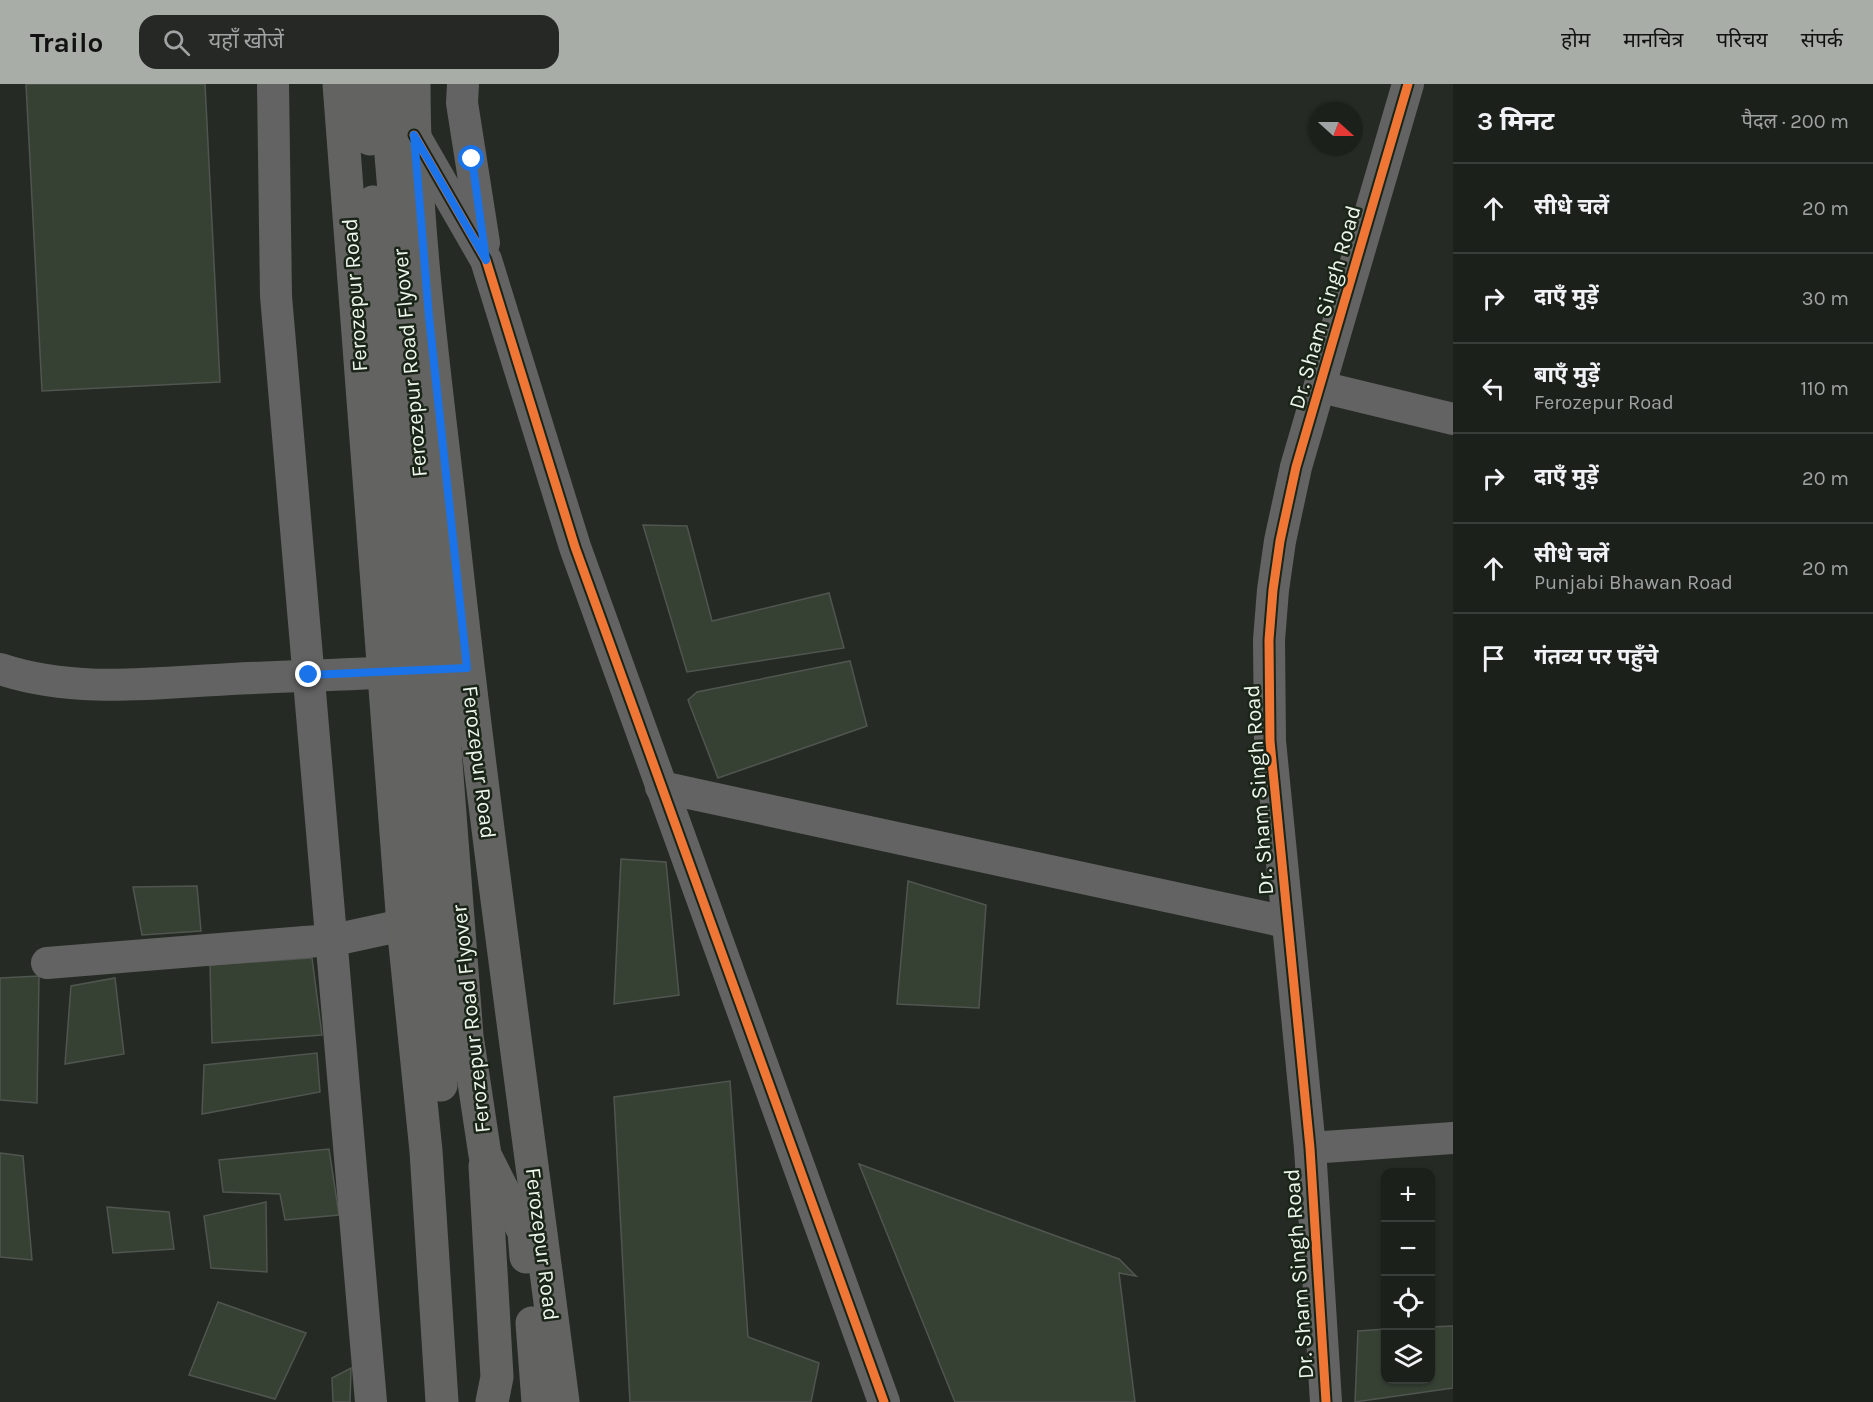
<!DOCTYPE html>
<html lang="hi">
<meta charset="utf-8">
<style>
body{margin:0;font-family:Karla,"Noto Sans Devanagari",sans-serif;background:#252824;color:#f1f3f6}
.controls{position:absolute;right:18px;bottom:18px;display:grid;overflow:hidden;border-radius:12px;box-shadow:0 2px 4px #0004}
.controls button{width:54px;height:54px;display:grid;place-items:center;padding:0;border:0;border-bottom:2px solid #3a3e3a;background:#1c201b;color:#f1f3f6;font:30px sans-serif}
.compass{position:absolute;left:1309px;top:18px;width:54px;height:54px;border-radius:50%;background:#1c201b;box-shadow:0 2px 4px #0004;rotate:111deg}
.stop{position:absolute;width:18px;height:18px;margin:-14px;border:4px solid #1a73e8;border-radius:50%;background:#fff}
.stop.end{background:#1a73e8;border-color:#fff;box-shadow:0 2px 6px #0008}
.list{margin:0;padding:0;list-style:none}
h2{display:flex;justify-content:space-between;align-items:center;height:78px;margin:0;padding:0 24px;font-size:26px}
h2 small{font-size:20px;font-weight:400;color:#a0a3a3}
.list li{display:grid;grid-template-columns:39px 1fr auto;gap:18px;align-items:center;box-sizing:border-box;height:90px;padding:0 24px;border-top:2px solid #3a3e3a}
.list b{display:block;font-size:22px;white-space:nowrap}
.list p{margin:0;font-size:20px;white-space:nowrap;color:#a0a3a3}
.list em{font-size:20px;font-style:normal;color:#a0a3a3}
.icon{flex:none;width:33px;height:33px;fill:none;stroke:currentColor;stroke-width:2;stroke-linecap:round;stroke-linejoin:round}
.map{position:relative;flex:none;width:1453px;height:1318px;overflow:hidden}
header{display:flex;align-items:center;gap:36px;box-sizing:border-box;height:84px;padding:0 30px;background:#a8aea7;color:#111}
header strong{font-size:28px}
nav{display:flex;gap:33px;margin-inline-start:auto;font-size:21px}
.search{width:420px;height:54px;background:#252824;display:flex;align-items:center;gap:15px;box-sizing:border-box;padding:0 21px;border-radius:18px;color:#a0a3a3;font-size:22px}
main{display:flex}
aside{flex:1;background:#1c201b}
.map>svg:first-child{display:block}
.building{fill:#364134;stroke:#50554f;stroke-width:1.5}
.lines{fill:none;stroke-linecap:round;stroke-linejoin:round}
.minor{stroke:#636363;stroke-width:32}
.major{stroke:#636462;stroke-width:33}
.minor-bridge{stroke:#636363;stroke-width:32}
.major-bridge{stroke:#636462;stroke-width:33}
.cycleway-casing{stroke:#1a2518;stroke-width:13}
.cycleway{stroke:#f07635;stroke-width:9}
.route{stroke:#1a73e8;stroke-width:8}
.labels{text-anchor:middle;stroke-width:5;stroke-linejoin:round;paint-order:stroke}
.street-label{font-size:22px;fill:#eef5ed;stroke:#1a2518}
</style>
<header>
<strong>Trailo</strong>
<div class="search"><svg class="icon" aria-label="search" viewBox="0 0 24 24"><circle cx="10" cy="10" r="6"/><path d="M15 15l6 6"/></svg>यहाँ खोजें</div>
<nav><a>होम</a><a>मानचित्र</a><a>परिचय</a><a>संपर्क</a></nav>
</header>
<main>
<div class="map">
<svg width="1453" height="1318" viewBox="0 0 1453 1318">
<rect width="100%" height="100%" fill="#252b24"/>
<!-- building -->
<g class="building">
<path d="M 26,0 L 205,0 L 220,298 L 42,307 Z"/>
<path d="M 643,441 L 687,442 L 712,537 L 829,509 L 844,564 L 687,588 Z"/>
<path d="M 850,577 L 867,642 L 718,694 L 688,616 L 697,608 Z"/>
<path d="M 621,775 L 666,778 L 679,911 L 614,920 Z"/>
<path d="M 908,797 L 986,821 L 979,924 L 897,920 Z"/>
<path d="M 197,802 L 201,847 L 142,851 L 133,803 Z"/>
<path d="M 312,874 L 322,951 L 212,959 L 210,881 Z"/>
<path d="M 39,892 L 37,1019 L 0,1016 L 0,894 Z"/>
<path d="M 115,894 L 124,970 L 65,980 L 71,902 Z"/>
<path d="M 317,969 L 320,1008 L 202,1030 L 204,981 Z"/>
<path d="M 730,997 L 748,1253 L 819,1279 L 811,1318 L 630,1318 L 614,1013 Z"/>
<path d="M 329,1065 L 339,1131 L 285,1136 L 280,1110 L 223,1108 L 219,1076 Z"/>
<path d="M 0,1069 L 23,1072 L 32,1176 L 0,1173 Z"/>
<path d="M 859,1080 L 1119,1175 L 1136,1192 L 1119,1189 L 1135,1318 L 955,1318 Z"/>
<path d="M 266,1118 L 267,1188 L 211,1184 L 204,1132 Z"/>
<path d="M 107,1123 L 169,1128 L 174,1165 L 113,1169 Z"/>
<path d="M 218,1218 L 306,1249 L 275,1315 L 189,1291 Z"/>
<path d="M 1453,1242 L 1453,1304 L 1355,1318 L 1358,1247 L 1386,1245 L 1386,1296 L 1430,1296 L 1430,1243 Z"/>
<path d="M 351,1284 L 350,1318 L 333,1318 L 332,1294 Z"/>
</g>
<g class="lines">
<!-- minor -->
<g class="minor">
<path d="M 273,0 L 276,212 L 371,1318"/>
<path d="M 463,0 L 462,19 L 484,159"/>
<path d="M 414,51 L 486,176 L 575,463 L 884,1318"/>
<path d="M 1321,303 L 1453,335"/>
<path d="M 0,585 C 75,610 154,599 231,595 C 291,592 350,591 409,587"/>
<path d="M 661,703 L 1286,838"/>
<path d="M 334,856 L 403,841"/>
<path d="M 47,879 L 305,858"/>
<path d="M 1310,1064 L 1453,1054"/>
<path d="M 1326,1318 L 1310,1064 L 1270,657 L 1269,556 L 1273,506 L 1280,457 L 1296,383 L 1408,0"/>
</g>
<!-- major -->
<g class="major">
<path d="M 339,0 L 403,841 L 426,1067 L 442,1318"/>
<path d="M 367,0 L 370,55"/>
<path d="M 390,0 L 391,71 L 410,298 L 437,558"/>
<path d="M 414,0 C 414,144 435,289 451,432 C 483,728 525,1023 563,1318"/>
<path d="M 373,118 L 388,330 L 410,547"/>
<path d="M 441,613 L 467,952 L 485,1071 L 524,1148 L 526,1173"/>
<path d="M 413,620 L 441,1001"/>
<path d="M 485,1082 L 497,1293 L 492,1318"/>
<path d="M 532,1239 L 538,1318"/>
</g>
<!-- minor-bridge -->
<path class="minor-bridge" d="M 305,858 L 334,856"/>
<!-- major-bridge -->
<g class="major-bridge">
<path d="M 410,547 L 413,620"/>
<path d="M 437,558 L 441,613"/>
</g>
<!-- cycleway casing -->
<g class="cycleway-casing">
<g id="cycleway">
<path d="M 414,51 L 486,176 L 575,463 L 884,1318"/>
<path d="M 1326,1318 L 1310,1064 L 1270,657 L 1269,556 L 1273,506 L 1280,457 L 1296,383 L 1408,0"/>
</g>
</g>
<!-- cycleway -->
<use href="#cycleway" class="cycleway"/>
</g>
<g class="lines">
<!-- route -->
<path class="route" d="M 309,591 L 467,584 L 429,233 L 414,51 L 486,176 L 472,75"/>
</g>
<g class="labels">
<!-- street labels -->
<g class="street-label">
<text transform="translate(354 211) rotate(-94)" y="8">Ferozepur Road</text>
<text transform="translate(1324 223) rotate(-74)" y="8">Dr. Sham Singh Road</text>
<text transform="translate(409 279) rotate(-95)" y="8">Ferozepur Road Flyover</text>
<text transform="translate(480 678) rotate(83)" y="8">Ferozepur Road</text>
<text transform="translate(1258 706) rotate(-94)" y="8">Dr. Sham Singh Road</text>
<text transform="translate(470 935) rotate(-96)" y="8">Ferozepur Road Flyover</text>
<text transform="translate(543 1160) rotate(83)" y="8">Ferozepur Road</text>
<text transform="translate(1298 1190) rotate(-94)" y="8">Dr. Sham Singh Road</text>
</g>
</g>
</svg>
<div class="controls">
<button>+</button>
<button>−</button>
<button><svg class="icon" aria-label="locate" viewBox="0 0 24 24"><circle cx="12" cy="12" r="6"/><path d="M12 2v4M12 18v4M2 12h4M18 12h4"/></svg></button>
<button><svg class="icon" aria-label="layers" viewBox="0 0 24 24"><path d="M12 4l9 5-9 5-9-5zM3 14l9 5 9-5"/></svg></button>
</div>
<svg class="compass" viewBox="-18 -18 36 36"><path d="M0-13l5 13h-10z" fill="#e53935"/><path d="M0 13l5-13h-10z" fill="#a0a3a3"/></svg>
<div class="stop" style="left:472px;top:75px"></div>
<div class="stop end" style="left:309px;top:591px"></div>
</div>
<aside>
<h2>3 मिनट<small>पैदल · 200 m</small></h2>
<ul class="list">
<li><svg class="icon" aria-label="ahead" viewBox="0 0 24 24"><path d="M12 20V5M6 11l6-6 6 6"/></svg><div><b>सीधे चलें</b></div><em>20 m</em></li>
<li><svg class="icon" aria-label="right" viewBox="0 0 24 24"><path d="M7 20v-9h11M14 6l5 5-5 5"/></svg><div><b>दाएँ मुड़ें</b></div><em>30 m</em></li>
<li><svg class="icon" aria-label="left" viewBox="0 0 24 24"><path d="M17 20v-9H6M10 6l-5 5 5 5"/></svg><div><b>बाएँ मुड़ें</b><p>Ferozepur Road</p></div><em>110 m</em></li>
<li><svg class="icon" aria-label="right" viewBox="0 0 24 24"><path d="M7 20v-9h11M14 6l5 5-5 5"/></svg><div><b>दाएँ मुड़ें</b></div><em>20 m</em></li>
<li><svg class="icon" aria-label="ahead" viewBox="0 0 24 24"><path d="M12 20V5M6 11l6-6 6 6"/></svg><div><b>सीधे चलें</b><p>Punjabi Bhawan Road</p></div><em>20 m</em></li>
<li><svg class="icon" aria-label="arrive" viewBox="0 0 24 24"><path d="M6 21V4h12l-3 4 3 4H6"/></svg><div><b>गंतव्य पर पहुँचे</b></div></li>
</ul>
</aside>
</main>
